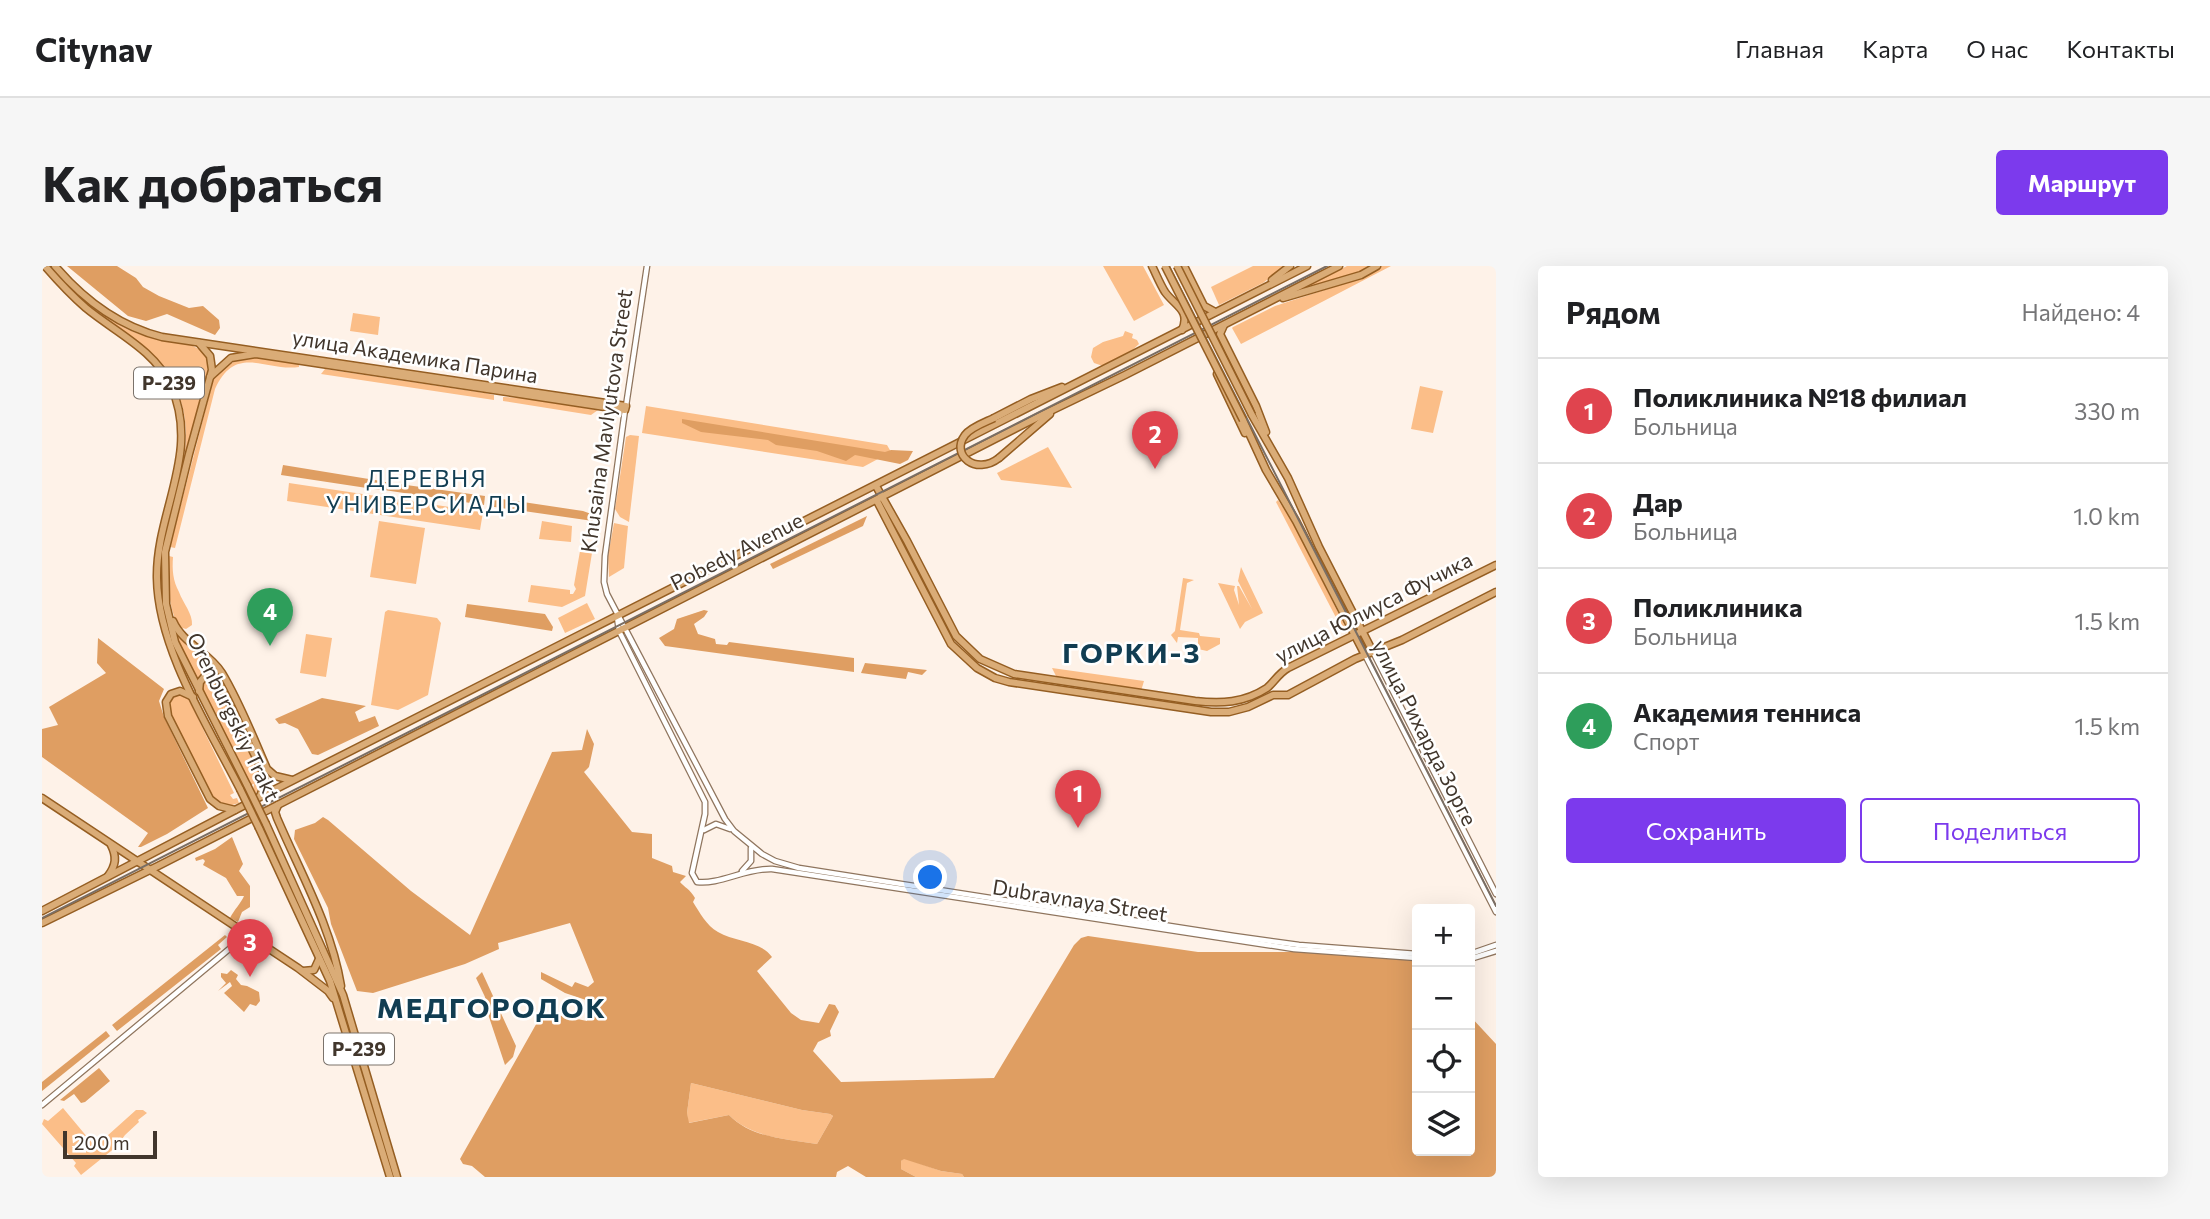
<!DOCTYPE html>
<html lang="ru">
<meta charset="utf-8">
<style>
body{margin:0;font-family:Commissioner,sans-serif;background:#f6f6f6;color:#202124}
.controls{position:absolute;right:21px;bottom:21px;display:grid;overflow:hidden;border-radius:7px;box-shadow:0 7px 28px #0002}
.controls button{width:63px;height:63px;display:grid;place-items:center;padding:0;border:0;border-bottom:2px solid #e0e0e0;background:#fff;color:#202124;font:35px sans-serif}
.scale{position:absolute;left:21px;bottom:18px;width:94px;box-sizing:border-box;padding-left:7px;border:4px solid #41362c;border-top:0;font-size:19px;line-height:24px;white-space:nowrap;color:#41362c;-webkit-text-stroke:5px #fff;paint-order:stroke}
.you{position:absolute;left:889px;top:612px;width:24px;height:24px;margin:-18px;border:5px solid #fff;border-radius:50%;background:#1a73e8;box-shadow:0 0 0 10px #1a73e833}
.badge{display:grid;place-items:center;width:46px;height:46px;border-radius:50%;background:#7c3aed;color:#fff;font-size:23px;font-weight:700}
.pin{position:absolute;translate:-50% -58px;filter:drop-shadow(0 2px 4px #0008)}
.pin::after{content:'';position:absolute;top:37px;width:24px;height:21px;background:inherit;clip-path:polygon(0 0,100% 0,50% 100%)}
.list{margin:0;padding:0;list-style:none}
h2{display:flex;justify-content:space-between;align-items:center;height:91px;margin:0;padding:0 28px;font-size:30px}
h2 small{font-size:23px;font-weight:400;color:#757577}
.list li{display:grid;grid-template-columns:46px 1fr auto;gap:21px;align-items:center;box-sizing:border-box;height:105px;padding:0 28px;border-top:2px solid #e0e0e0}
.list b{display:block;font-size:26px;white-space:nowrap}
.list p{margin:0;font-size:23px;white-space:nowrap;color:#757577}
.list em{font-size:23px;font-style:normal;color:#757577}
.actions{display:flex;gap:14px;padding:21px 28px}
.actions a{flex:1;padding:16px 0;border:2px solid #7c3aed;border-radius:7px;text-align:center;font-size:24px;color:#7c3aed}
.actions .main{background:#7c3aed;color:#fff}
.icon{flex:none;width:38px;height:38px;fill:none;stroke:currentColor;stroke-width:2;stroke-linecap:round;stroke-linejoin:round}
.map{position:relative;flex:none;width:1454px;height:911px;overflow:hidden;border-radius:7px}
header{display:flex;align-items:center;gap:42px;box-sizing:border-box;height:98px;padding:0 35px;background:#fff;border-bottom:2px solid #e0e0e0}
header strong{font-size:33px}
nav{display:flex;gap:38px;margin-inline-start:auto;font-size:24px}
.intro{display:flex;align-items:center;justify-content:space-between;box-sizing:border-box;height:168px;padding:0 42px}
h1{margin:0;font-size:49px}
.button{padding:18px 32px;border-radius:7px;background:#7c3aed;color:#fff;font-size:24px;font-weight:700}
main{display:flex;gap:42px;padding:0 42px}
aside{flex:1;background:#fff;border-radius:7px;box-shadow:0 7px 28px #0002}
.map>svg:first-child{display:block}
.green{fill:#fbbe88}
.forest{fill:#df9e62;fill-rule:evenodd}
.lines{fill:none;stroke-linecap:round;stroke-linejoin:round}
.minor-casing{stroke:#8f755e;stroke-width:7}
.major-casing{stroke:#955e22;stroke-width:9}
.minor{stroke:#fff;stroke-width:4.5}
.major{stroke:#daac77;stroke-width:6}
.tram{stroke:#7a6e64;stroke-width:2}
.major-bridge-casing{stroke:#955e22;stroke-width:9;stroke-linecap:butt}
.major-bridge{stroke:#daac77;stroke-width:6}
.labels{text-anchor:middle;stroke-width:5;stroke-linejoin:round;paint-order:stroke}
.shield{fill:#fff;stroke:#7a726b;stroke-width:2}
.shield-label{font-size:19px;font-weight:bold;fill:#41362c}
.street-label{font-size:21px;fill:#41362c;stroke:#fff}
.neighbourhood-label{font-size:23px;letter-spacing:2px;fill:#113d52;stroke:#fff}
.district-label{font-size:28px;font-weight:bold;letter-spacing:2px;fill:#113d52;stroke:#fff}
</style>
<header>
<strong>Citynav</strong>
<nav><a>Главная</a><a>Карта</a><a>О нас</a><a>Контакты</a></nav>
</header>
<div class="intro"><h1>Как добраться</h1><a class="button">Маршрут</a></div>
<main>
<div class="map">
<svg width="1454" height="911" viewBox="0 0 1454 911">
<rect width="100%" height="100%" fill="#fef2e8"/>
<!-- green -->
<g class="green">
<path d="M 6,0 L 9,0 C 34,27 63,57 100,69 C 120,75 152,72 165,91 L 166,107 L 122,279 L 120,278 C 128,248 139,216 143,184 C 152,112 102,82 53,44 C 36,31 21,16 6,0 Z"/>
<path d="M 1061,0 L 1101,0 L 1122,39 L 1092,55 Z"/>
<path d="M 1211,0 L 1243,0 L 1221,17 L 1177,39 L 1169,21 Z"/>
<path d="M 1305,0 L 1349,0 L 1199,78 L 1190,62 L 1191,61 L 1233,40 L 1307,16 L 1305,11 L 1255,26 Z"/>
<path d="M 311,47 L 338,51 L 336,69 L 308,65 Z"/>
<path d="M 1083,65 L 1091,68 L 1090,72 L 1095,74 L 1097,78 L 1086,88 L 1061,100 L 1052,97 L 1049,91 L 1051,82 L 1061,76 L 1081,70 Z"/>
<path d="M 215,90 L 257,97 L 257,101 C 223,106 194,77 173,123 L 133,282 L 128,281 L 171,115 C 181,97 195,93 215,90 Z"/>
<path d="M 283,103 L 443,127 L 452,129 L 452,134 L 279,108 Z"/>
<path d="M 1378,120 L 1401,125 L 1391,167 L 1369,163 Z"/>
<path d="M 461,131 L 480,132 L 556,144 L 549,149 L 461,135 Z"/>
<path d="M 604,140 L 845,179 L 849,186 L 821,201 L 600,167 Z"/>
<path d="M 588,169 L 597,170 L 587,256 L 578,251 L 573,243 L 584,171 Z"/>
<path d="M 1006,181 L 1030,222 L 959,214 L 955,207 Z"/>
<path d="M 247,217 L 441,246 L 438,264 L 245,235 Z"/>
<path d="M 1236,234 L 1250,255 L 1306,366 L 1302,367 L 1234,236 Z"/>
<path d="M 337,255 L 383,262 L 374,318 L 328,311 Z"/>
<path d="M 500,255 L 530,260 L 529,276 L 497,273 Z"/>
<path d="M 572,257 L 586,260 L 582,302 L 567,311 L 566,290 Z"/>
<path d="M 538,285 L 550,287 L 543,330 L 520,341 L 486,336 L 489,319 L 528,324 L 528,328 L 531,328 L 534,323 L 532,319 Z"/>
<path d="M 127,290 L 131,291 C 130,304 131,315 137,326 C 141,337 151,348 150,359 L 144,363 L 137,361 C 125,339 126,314 127,290 Z"/>
<path d="M 1199,301 L 1221,347 L 1203,356 L 1198,363 L 1176,317 L 1193,320 L 1192,324 L 1197,339 L 1195,320 L 1197,320 L 1210,343 L 1196,315 Z"/>
<path d="M 1141,312 L 1152,314 L 1145,317 L 1138,364 L 1157,367 L 1158,370 L 1178,372 L 1178,378 L 1165,385 L 1156,383 L 1156,372 L 1136,371 L 1135,377 L 1129,369 L 1133,365 Z"/>
<path d="M 545,337 L 553,353 L 523,367 L 516,352 Z"/>
<path d="M 346,344 L 395,352 L 399,357 L 386,429 L 356,444 L 329,439 L 343,346 Z"/>
<path d="M 130,357 L 171,399 L 182,419 C 175,408 167,401 154,414 L 140,386 Z"/>
<path d="M 264,368 L 290,372 L 284,411 L 258,407 Z"/>
<path d="M 1010,402 L 1102,415 L 1099,425 L 1015,412 Z"/>
<path d="M 167,411 L 173,413 L 222,510 L 222,516 L 213,528 L 211,524 L 212,518 L 209,519 L 161,423 L 162,414 Z"/>
<path d="M 136,428 L 142,429 L 147,434 L 192,527 L 188,529 L 191,533 L 195,532 L 197,537 L 187,540 L 177,538 L 169,530 L 127,444 L 128,434 Z"/>
<path d="M 649,817 L 760,844 L 788,848 L 791,850 L 775,878 C 745,873 710,872 687,849 L 646,857 L 645,847 Z"/>
<path d="M 21,842 L 51,878 L 55,879 L 94,844 L 101,844 L 105,847 L 96,854 L 97,856 L 83,869 L 74,881 L 39,909 L 32,900 L 34,897 L 0,858 L 2,853 L 6,855 Z"/>
<path d="M 862,892 L 899,905 L 920,908 L 922,911 L 874,911 L 859,903 L 859,895 Z"/>
</g>
<!-- forest -->
<g class="forest">
<path d="M 25,0 L 75,0 L 94,12 L 101,21 L 117,30 L 147,42 L 161,40 L 177,54 L 178,62 L 173,69 L 125,48 L 104,55 L 86,50 Z"/>
<path d="M 640,153 L 843,186 L 849,184 L 871,185 L 866,194 L 858,198 L 813,189 L 804,195 L 775,185 L 734,179 L 726,174 L 659,166 L 640,157 Z"/>
<path d="M 241,199 L 339,215 L 338,224 L 239,209 Z"/>
<path d="M 343,216 L 443,230 L 442,239 L 342,224 Z"/>
<path d="M 447,231 L 541,245 L 552,249 L 551,255 L 446,240 Z"/>
<path d="M 825,250 L 821,260 L 731,303 L 728,298 Z"/>
<path d="M 425,338 L 503,348 L 511,361 L 510,365 L 423,351 Z"/>
<path d="M 662,344 L 666,345 L 662,351 L 652,358 L 656,368 L 673,373 L 674,378 L 685,379 L 687,376 L 812,392 L 812,406 L 623,380 L 617,372 L 632,363 L 635,353 Z"/>
<path d="M 56,372 L 122,423 L 117,435 L 122,451 L 166,542 L 125,568 L 99,581 L 96,581 L 106,567 L 0,491 L 0,463 L 16,459 L 7,441 L 64,407 L 55,397 Z"/>
<path d="M 823,397 L 885,404 L 880,409 L 866,406 L 864,413 L 819,407 Z"/>
<path d="M 280,432 L 324,440 L 313,446 L 317,456 L 333,450 L 337,460 L 276,489 L 270,488 L 256,463 L 243,457 L 237,458 L 233,453 Z"/>
<path d="M 545,463 L 552,478 L 547,501 L 542,506 L 590,566 L 610,568 L 610,592 L 630,600 L 631,606 L 644,610 L 638,616 C 642,621 648,623 653,632 L 651,636 C 658,647 664,659 676,666 C 693,676 719,675 730,691 L 715,705 L 749,747 L 759,754 L 777,757 L 787,738 L 793,739 L 797,746 L 788,765 L 789,770 L 776,776 L 771,785 L 799,816 L 952,812 L 1032,679 L 1039,672 L 1046,670 L 1156,686 L 1263,686 L 1370,694 L 1375,698 L 1375,885 L 1428,885 L 1428,750 L 1454,778 L 1454,911 L 922,911 L 920,908 L 899,905 L 862,893 L 859,895 L 859,903 L 874,911 L 824,911 L 806,900 L 795,906 L 794,911 L 443,911 L 430,900 L 421,898 L 418,893 L 501,746 L 545,755 L 547,735 L 523,727 L 499,713 L 499,706 L 530,721 L 533,716 L 546,721 L 552,716 L 528,657 L 456,677 L 457,683 L 423,698 L 331,727 L 315,725 L 289,658 L 286,642 L 252,573 L 253,564 L 273,557 L 281,551 L 286,554 L 369,625 L 428,669 L 510,486 L 540,484 ZM 649,817 L 760,844 L 788,848 L 791,850 L 775,878 C 745,873 709,872 687,849 L 647,857 L 645,847 Z"/>
<path d="M 190,571 L 201,598 L 197,605 L 208,620 L 208,641 L 200,646 L 196,656 L 188,652 C 192,644 199,637 202,630 L 195,630 L 184,612 L 161,599 L 163,595 L 161,593 L 154,595 L 153,592 L 173,583 Z"/>
<path d="M 183,669 L 185,671 L 176,679 L 179,683 L 75,765 L 70,759 Z"/>
<path d="M 189,704 L 196,709 L 194,713 L 199,719 L 205,720 L 217,726 L 218,735 L 214,740 L 208,738 L 202,746 L 182,727 L 190,720 L 188,716 L 176,725 L 184,717 L 179,711 L 179,707 L 185,708 Z"/>
<path d="M 440,706 L 474,780 L 471,791 L 463,799 L 446,748 L 443,731 L 434,712 Z"/>
<path d="M 64,765 L 68,770 L 0,825 L 0,816 Z"/>
<path d="M 57,802 L 68,815 L 43,836 L 39,837 L 32,828 L 22,835 L 18,834 Z"/>
</g>
<g class="lines">
<!-- minor casing -->
<g class="minor-casing">
<g id="minor">
<path d="M 584,140 L 605,0"/>
<path d="M 583,144 L 563,290 L 562,316 L 565,328 L 683,553 L 692,565 L 720,588 L 733,595 L 757,602 L 1192,670 L 1257,679 L 1375,688"/>
<path d="M 575,351 L 577,365 L 663,536 L 663,548 L 650,607 L 655,616 C 677,619 704,602 730,603 L 1252,683 L 1375,692"/>
<path d="M 1331,386 L 1454,628"/>
<path d="M 1323,389 L 1454,646"/>
<path d="M 662,564 L 674,558 L 688,563"/>
<path d="M 700,605 L 709,595 L 709,582"/>
<path d="M 1428,688 L 1454,679"/>
<path d="M 1428,693 L 1454,685"/>
<path d="M 0,839 L 204,669"/>
</g>
</g>
<!-- major casing -->
<g class="major-casing">
<g id="major">
<path d="M 3,0 C 16,15 29,29 44,42 C 73,66 113,84 129,120 C 159,187 114,245 115,312 C 116,383 166,460 198,523"/>
<path d="M 13,0 C 42,34 76,60 120,71 L 584,140 L 583,144 L 563,141 L 214,88 L 189,92 L 168,111"/>
<path d="M 1110,0 C 1114,8 1118,18 1123,26 C 1133,40 1149,44 1140,64"/>
<path d="M 1142,0 L 1162,40 L 1173,46"/>
<path d="M 1230,14 L 1248,0"/>
<path d="M 1241,32 L 1319,9 L 1335,0"/>
<path d="M 1182,59 L 1178,68 L 1214,140 L 1224,166"/>
<path d="M 157,77 L 168,90 L 170,104 L 147,188 L 123,286 L 124,338 L 133,376 L 205,519"/>
<path d="M 1175,108 L 1203,167"/>
<path d="M 1210,149 L 1246,212 L 1277,281 L 1331,386"/>
<path d="M 952,152 L 989,133 L 1020,121"/>
<path d="M 1201,154 L 1224,204 L 1254,255 L 1323,389"/>
<path d="M 957,192 L 1008,148"/>
<path d="M 834,220 L 865,275 L 914,370 L 938,393 L 972,408 L 1153,435 C 1179,438 1202,437 1225,422 C 1232,416 1237,407 1246,402 L 1454,299"/>
<path d="M 835,235 L 909,378 L 935,402 L 953,412 L 967,416 L 1169,446 L 1187,446 L 1206,441 L 1231,429 L 1246,429 L 1313,393 L 1360,374 L 1454,326"/>
<path d="M 131,355 C 141,378 167,386 180,407 C 198,437 211,471 225,503 L 233,510 L 250,514"/>
<path d="M 157,425 L 158,416 L 163,410 L 168,409 L 176,414 L 221,506 L 223,518 L 218,530"/>
<path d="M 151,431 L 138,425 L 129,428 L 124,436 L 126,450 L 168,533 L 177,540 L 193,544"/>
<path d="M 0,532 L 256,702 L 286,725 L 291,732"/>
<path d="M 236,539 L 233,546 L 235,552 C 259,608 289,660 299,720"/>
<path d="M 224,558 L 301,729 L 355,911"/>
<path d="M 217,562 L 288,715 L 348,911"/>
<path d="M 66,610 C 74,599 75,591 69,579"/>
<path d="M 0,645 L 218,531 L 1265,0"/>
<path d="M 0,657 L 116,600 L 998,150 L 1083,109 L 1297,0"/>
<path d="M 261,705 L 272,704 L 277,693"/>
</g>
</g>
<!-- minor -->
<use href="#minor" class="minor"/>
<!-- major -->
<use href="#major" class="major"/>
<!-- tram -->
<g class="tram">
<path d="M 1127,0 L 1454,640"/>
<path d="M 0,652 L 1285,0"/>
</g>
<!-- major-bridge casing -->
<g class="major-bridge-casing">
<g id="major-bridge">
<path d="M 1123,0 L 1201,154"/>
<path d="M 1135,0 L 1210,149"/>
<path d="M 952,152 C 944,156 929,161 923,169 C 908,189 934,210 957,192"/>
<path d="M 205,519 L 224,558"/>
<path d="M 198,523 L 217,562"/>
</g>
</g>
<!-- major-bridge -->
<use href="#major-bridge" class="major-bridge"/>
</g>
<g class="labels">
<!-- shield labels -->
<g class="shield">
<rect x="92" y="101.5" width="70" height="31" rx="5"/>
<rect x="282" y="767.5" width="70" height="31" rx="5"/>
</g>
<g class="shield-label">
<text x="127" y="124">Р-239</text>
<text x="317" y="790">Р-239</text>
</g>
<!-- street labels -->
<g class="street-label">
<text transform="translate(373 91) rotate(9)" y="7">улица Академика Парина</text>
<text transform="translate(565 155) rotate(-82)" y="7">Khusaina Mavlyutova Street</text>
<text transform="translate(695 286) rotate(-27)" y="7">Pobedy Avenue</text>
<text transform="translate(1332 342) rotate(-27)" y="7">улица Юлиуса Фучика</text>
<text transform="translate(191 451) rotate(64)" y="7">Orenburgskiy Trakt</text>
<text transform="translate(1382 467) rotate(63)" y="7">улица Рихарда Зорге</text>
<text transform="translate(1038 635) rotate(9)" y="7">Dubravnaya Street</text>
</g>
<!-- neighbourhood labels -->
<g class="neighbourhood-label">
<text x="385" y="221">ДЕРЕВНЯ<tspan x="385" dy="26">УНИВЕРСИАДЫ</tspan></text>
</g>
<!-- district labels -->
<g class="district-label">
<text x="1090" y="397">ГОРКИ-3</text>
<text x="450" y="752">МЕДГОРОДОК</text>
</g>
</g>
</svg>
<div class="controls">
<button>+</button>
<button>−</button>
<button><svg class="icon" aria-label="locate" viewBox="0 0 24 24"><circle cx="12" cy="12" r="6"/><path d="M12 2v4M12 18v4M2 12h4M18 12h4"/></svg></button>
<button><svg class="icon" aria-label="layers" viewBox="0 0 24 24"><path d="M12 4l9 5-9 5-9-5zM3 14l9 5 9-5"/></svg></button>
</div>
<div class="scale">200 m</div>
<div class="you"></div>
<div class="pin badge" style="left:1036px;top:562px;background:#e0444e">1</div>
<div class="pin badge" style="left:1113px;top:203px;background:#e0444e">2</div>
<div class="pin badge" style="left:208px;top:711px;background:#e0444e">3</div>
<div class="pin badge" style="left:228px;top:380px;background:#2e9e5b">4</div>
</div>
<aside>
<h2>Рядом<small>Найдено: 4</small></h2>
<ul class="list">
<li><span class="badge" style="background:#e0444e">1</span><div><b>Поликлиника №18 филиал</b><p>Больница</p></div><em>330 m</em></li>
<li><span class="badge" style="background:#e0444e">2</span><div><b>Дар</b><p>Больница</p></div><em>1.0 km</em></li>
<li><span class="badge" style="background:#e0444e">3</span><div><b>Поликлиника</b><p>Больница</p></div><em>1.5 km</em></li>
<li><span class="badge" style="background:#2e9e5b">4</span><div><b>Академия тенниса</b><p>Спорт</p></div><em>1.5 km</em></li>
</ul>
<div class="actions"><a class="main">Сохранить</a><a>Поделиться</a></div>
</aside>
</main>
